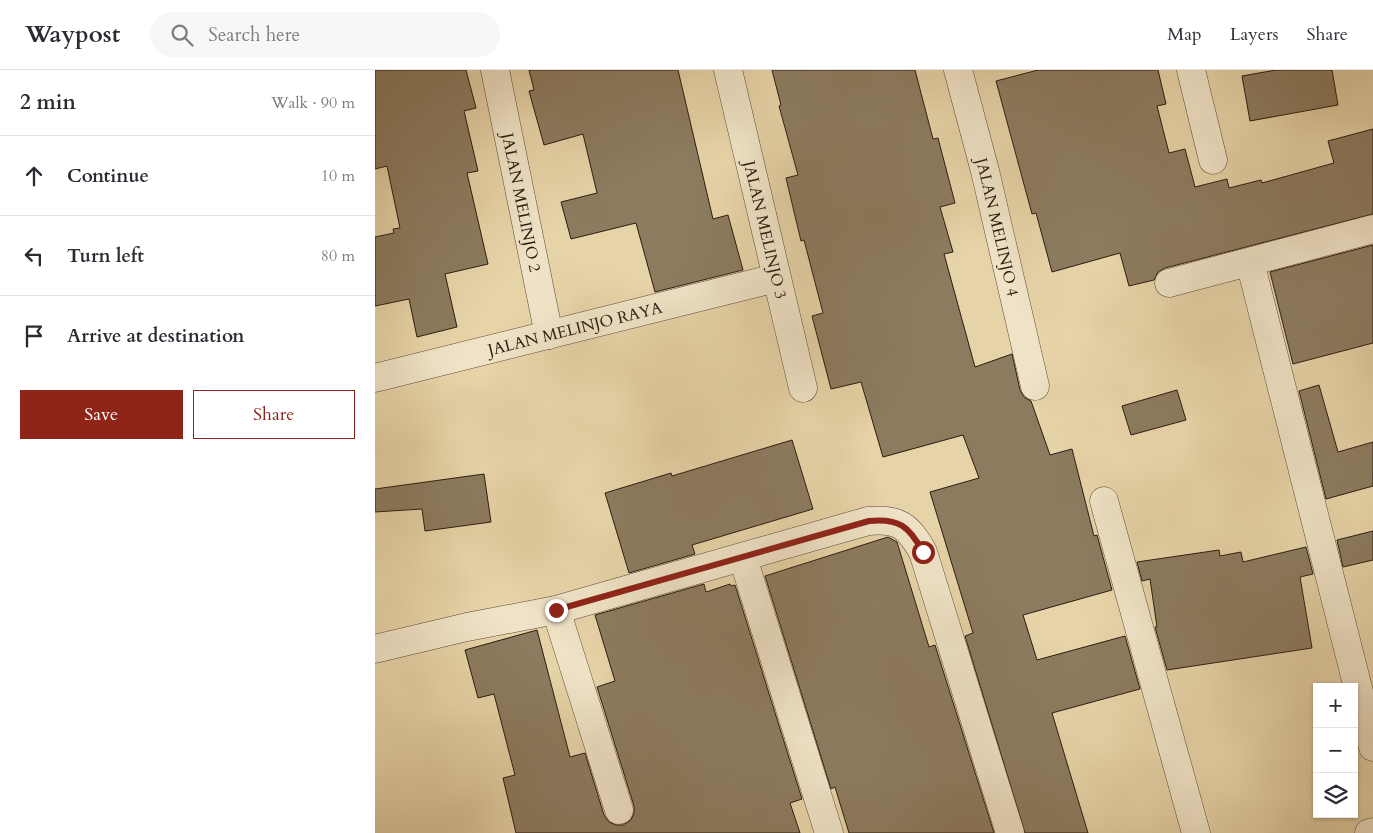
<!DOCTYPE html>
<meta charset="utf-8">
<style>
body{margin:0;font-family:Cardo,serif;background:#f7f7f7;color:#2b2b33}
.controls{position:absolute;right:15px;bottom:15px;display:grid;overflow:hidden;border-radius:0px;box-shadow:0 1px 4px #0004}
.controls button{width:45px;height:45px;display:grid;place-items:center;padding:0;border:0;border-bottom:1px solid #e1e1e2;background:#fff;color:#2b2b33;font:25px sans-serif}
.stop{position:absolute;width:15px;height:15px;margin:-11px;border:4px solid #8f2418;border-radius:50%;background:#fff}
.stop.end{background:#8f2418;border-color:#fff;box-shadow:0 1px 5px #0008}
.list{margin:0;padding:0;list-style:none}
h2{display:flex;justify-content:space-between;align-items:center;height:65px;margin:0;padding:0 20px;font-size:21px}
h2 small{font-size:16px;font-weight:400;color:#7c7c81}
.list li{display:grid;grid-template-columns:32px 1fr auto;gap:15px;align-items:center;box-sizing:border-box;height:80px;padding:0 20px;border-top:1px solid #e1e1e2}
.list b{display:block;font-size:19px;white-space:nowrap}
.list em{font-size:16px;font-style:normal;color:#7c7c81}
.actions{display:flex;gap:10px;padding:15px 20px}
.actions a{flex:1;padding:11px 0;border:1px solid #8f2418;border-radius:0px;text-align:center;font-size:18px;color:#8f2418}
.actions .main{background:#8f2418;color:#fff}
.icon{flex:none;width:28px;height:28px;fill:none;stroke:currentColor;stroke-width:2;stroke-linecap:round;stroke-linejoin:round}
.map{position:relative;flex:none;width:998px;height:763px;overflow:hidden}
header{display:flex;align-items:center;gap:30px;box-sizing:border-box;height:70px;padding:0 25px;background:#fff;border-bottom:1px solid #e1e1e2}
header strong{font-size:24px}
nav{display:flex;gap:28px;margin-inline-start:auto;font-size:18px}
.search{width:350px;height:45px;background:#f7f7f7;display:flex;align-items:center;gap:12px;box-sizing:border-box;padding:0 18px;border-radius:28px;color:#7c7c81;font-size:19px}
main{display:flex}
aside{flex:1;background:#fff}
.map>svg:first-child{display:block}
.building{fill:#8c7b5f;stroke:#2b1c11}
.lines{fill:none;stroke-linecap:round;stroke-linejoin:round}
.street-casing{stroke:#5a4a36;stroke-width:29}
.street{stroke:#efe2c6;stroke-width:28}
.route{stroke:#8f2418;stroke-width:6}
.labels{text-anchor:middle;stroke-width:4;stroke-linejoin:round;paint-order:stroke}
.street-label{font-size:16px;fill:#2b1c11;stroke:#efe2c6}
</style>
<header>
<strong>Waypost</strong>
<div class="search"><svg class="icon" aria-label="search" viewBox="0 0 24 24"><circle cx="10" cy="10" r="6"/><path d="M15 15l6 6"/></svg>Search here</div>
<nav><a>Map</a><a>Layers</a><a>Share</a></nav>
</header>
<main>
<aside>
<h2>2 min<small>Walk · 90 m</small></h2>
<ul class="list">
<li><svg class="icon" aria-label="ahead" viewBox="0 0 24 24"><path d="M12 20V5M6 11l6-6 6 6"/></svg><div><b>Continue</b></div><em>10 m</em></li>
<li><svg class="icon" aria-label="left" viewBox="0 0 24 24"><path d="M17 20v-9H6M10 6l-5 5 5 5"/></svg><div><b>Turn left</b></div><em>80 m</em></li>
<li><svg class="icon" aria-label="arrive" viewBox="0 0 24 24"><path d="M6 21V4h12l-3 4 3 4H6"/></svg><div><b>Arrive at destination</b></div></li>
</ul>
<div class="actions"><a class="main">Save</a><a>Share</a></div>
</aside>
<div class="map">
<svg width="998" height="763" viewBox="0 0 998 763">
<rect width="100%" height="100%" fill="#e6d3a7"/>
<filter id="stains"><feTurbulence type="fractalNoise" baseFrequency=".004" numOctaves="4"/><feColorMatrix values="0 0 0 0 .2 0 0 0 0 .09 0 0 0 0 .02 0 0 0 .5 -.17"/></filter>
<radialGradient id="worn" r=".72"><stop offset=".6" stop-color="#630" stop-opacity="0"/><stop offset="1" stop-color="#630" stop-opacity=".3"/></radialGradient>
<!-- building -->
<g class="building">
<path d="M 0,0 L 91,0 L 101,38 L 89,41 L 103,101 L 92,103 L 113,194 L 70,204 L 82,257 L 42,267 L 34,229 L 0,236 L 0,167 L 19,163 L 18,159 L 25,158 L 12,96 L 0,99 Z"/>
<path d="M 154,0 L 303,0 L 338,149 L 353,145 L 368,200 L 280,222 L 261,153 L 196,169 L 186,132 L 222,123 L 208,64 L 169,75 L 154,21 L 159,20 Z"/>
<path d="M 397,0 L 540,0 L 558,69 L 563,68 L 580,133 L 565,137 L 578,182 L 569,184 L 600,297 L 637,284 L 645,320 L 649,327 L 656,331 L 675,385 L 697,379 L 719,466 L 722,465 L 737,520 L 648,545 L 662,590 L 750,566 L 765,619 L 677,643 L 713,763 L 650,763 L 590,566 L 598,563 L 555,422 L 604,408 L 588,365 L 508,387 L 486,312 L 456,319 L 437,246 L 448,243 L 429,170 L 426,171 L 411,108 L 423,105 L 404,36 L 406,35 Z"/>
<path d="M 663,0 L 783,0 L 791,34 L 782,36 L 794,83 L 810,79 L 820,117 L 852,109 L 854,118 L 886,110 L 887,113 L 959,93 L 953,71 L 998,59 L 998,144 L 790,198 L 783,202 L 779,210 L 754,216 L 745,183 L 677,202 L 661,143 L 657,144 L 621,11 Z"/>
<path d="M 901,0 L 957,0 L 963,35 L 875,51 L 867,6 Z"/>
<path d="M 998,175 L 998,273 L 918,294 L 895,202 Z"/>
<path d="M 944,315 L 963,382 L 998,372 L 998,416 L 951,429 L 924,321 Z"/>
<path d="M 802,320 L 811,350 L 756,365 L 747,336 Z"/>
<path d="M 417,370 L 438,439 L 317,475 L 320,484 L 254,503 L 230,423 L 296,403 L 297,406 Z"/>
<path d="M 109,404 L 116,452 L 50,461 L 47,439 L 0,442 L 0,419 Z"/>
<path d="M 998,461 L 998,490 L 968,497 L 962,470 Z"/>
<path d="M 513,467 L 522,472 L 554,577 L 560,575 L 619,763 L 474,763 L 460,717 L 456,719 L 390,506 Z"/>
<path d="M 931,477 L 938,504 L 925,507 L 937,578 L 792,600 L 780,557 L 782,557 L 775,509 L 767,511 L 762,492 L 844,480 L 845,486 L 866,482 L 868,492 Z"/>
<path d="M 329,514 L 331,522 L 355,514 L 356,516 L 360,515 L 427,729 L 415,733 L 425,763 L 141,763 L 128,708 L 140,705 L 119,624 L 103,628 L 90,580 L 162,560 L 195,687 L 210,683 L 229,745 L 234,752 L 241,755 L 248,755 L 256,750 L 259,743 L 259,736 L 222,617 L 240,611 L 220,545 Z"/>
</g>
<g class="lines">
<!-- street casing -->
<g class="street-casing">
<g id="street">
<path id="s1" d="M 120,0 L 174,265"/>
<path id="s2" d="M 353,0 L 428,318"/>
<path id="s3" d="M 583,0 L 610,101 L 660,316"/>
<path d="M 816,0 L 838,90"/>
<path d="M 875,192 L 998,677"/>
<path d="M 794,213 L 998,159"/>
<path id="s4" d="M 0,308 L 401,208"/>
<path d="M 729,431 L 821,763"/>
<path d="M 368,488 L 454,763"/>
<path d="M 181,540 L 244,740"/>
<path d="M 0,579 L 92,557 L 181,540 L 493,451 C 524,448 533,456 548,482 L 635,763"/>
<path d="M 994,763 L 998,762"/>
</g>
</g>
<!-- street -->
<use href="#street" class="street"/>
</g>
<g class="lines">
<!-- route -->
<path class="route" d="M 181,540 L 494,451 C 524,448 534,456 548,482"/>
</g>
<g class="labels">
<!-- street labels -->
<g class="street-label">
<text dy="6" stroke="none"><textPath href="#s1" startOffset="135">JALAN MELINJO 2</textPath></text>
<text dy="6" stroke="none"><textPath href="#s3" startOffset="162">JALAN MELINJO 4</textPath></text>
<text dy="6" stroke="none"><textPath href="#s2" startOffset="164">JALAN MELINJO 3</textPath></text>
<text dy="6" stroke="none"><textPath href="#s4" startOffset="206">JALAN MELINJO RAYA</textPath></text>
</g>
</g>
<rect width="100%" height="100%" filter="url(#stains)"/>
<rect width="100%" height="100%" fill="url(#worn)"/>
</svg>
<div class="controls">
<button>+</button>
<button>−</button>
<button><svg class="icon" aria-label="layers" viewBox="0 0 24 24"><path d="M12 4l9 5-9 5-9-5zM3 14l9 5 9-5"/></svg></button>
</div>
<div class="stop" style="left:548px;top:482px"></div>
<div class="stop end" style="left:181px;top:540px"></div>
</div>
</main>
